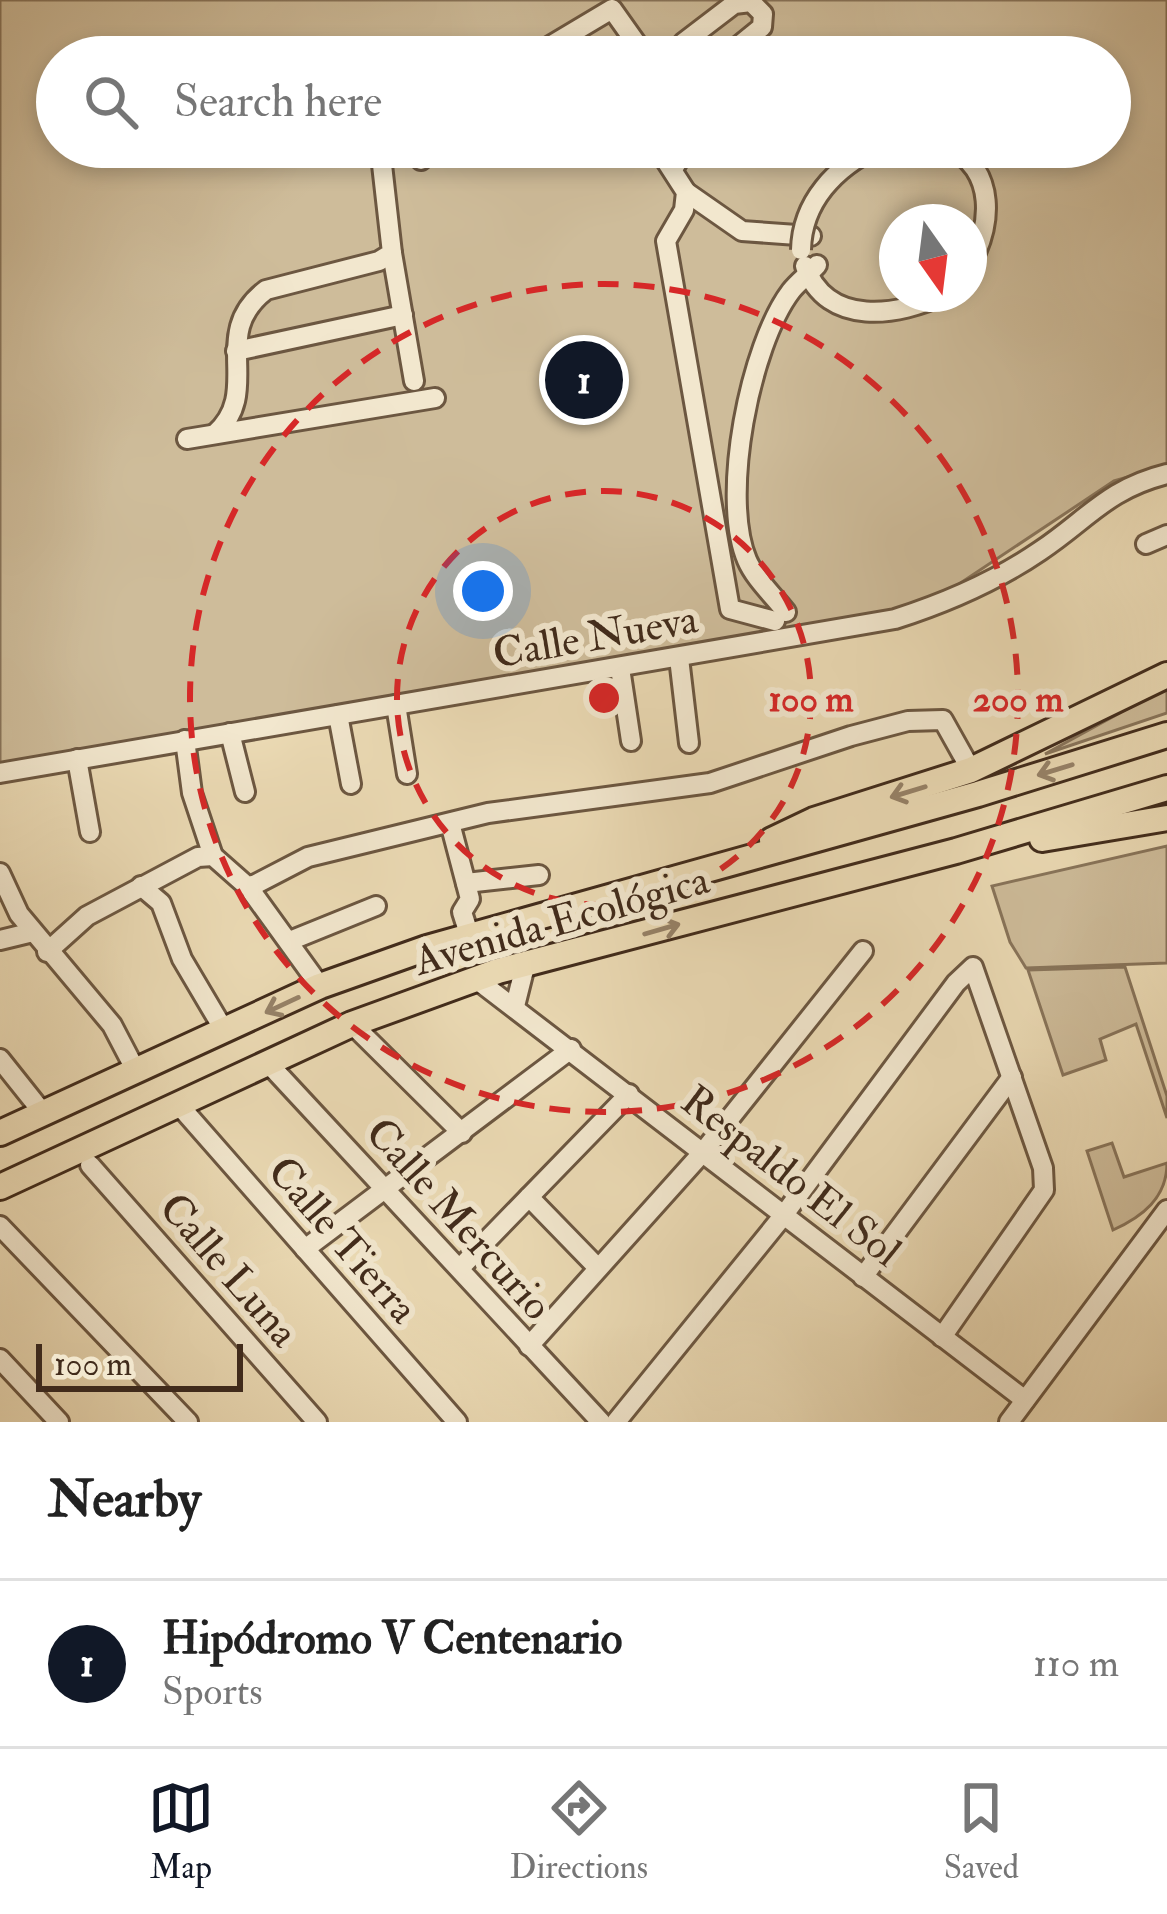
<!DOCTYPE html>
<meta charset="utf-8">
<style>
body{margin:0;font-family:"IM FELL Double Pica",serif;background:#f6f6f6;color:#222}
.compass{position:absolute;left:879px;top:204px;width:108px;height:108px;border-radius:50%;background:#fff;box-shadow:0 6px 18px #0003;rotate:166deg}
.scale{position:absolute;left:36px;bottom:30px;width:207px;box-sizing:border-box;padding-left:12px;border:6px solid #412b1b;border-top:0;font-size:33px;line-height:42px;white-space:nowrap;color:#412b1b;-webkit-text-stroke:9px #f2e7ce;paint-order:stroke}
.you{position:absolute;left:483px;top:591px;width:42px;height:42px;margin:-30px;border:9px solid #fff;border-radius:50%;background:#1a73e8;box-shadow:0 0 0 18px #1a73e833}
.badge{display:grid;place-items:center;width:78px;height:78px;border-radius:50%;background:#111827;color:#fff;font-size:39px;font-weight:700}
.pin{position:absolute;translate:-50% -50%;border:6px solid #fff;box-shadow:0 3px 12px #0006}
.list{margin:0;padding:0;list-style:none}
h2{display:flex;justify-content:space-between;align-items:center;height:156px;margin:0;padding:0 48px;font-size:51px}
h2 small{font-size:39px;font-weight:400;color:#767676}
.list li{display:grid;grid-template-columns:78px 1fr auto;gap:36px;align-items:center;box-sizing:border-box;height:168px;padding:0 48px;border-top:3px solid #e0e0e0}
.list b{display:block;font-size:45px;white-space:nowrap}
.list p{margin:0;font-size:39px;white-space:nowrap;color:#767676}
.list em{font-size:39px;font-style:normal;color:#767676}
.icon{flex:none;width:66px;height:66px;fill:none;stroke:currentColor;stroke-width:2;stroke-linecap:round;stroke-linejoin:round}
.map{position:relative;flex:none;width:1167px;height:1422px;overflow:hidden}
.search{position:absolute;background:#fff;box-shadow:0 6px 18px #0003;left:36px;right:36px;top:36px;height:132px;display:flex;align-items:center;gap:30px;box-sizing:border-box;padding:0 42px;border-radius:66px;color:#767676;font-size:45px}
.sheet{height:324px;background:#fff}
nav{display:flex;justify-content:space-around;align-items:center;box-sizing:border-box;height:168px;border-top:3px solid #e0e0e0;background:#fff;font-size:33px;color:#767676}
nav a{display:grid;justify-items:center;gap:6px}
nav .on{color:#111827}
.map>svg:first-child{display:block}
.grass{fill:#cebc9a;stroke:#88745a;stroke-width:3;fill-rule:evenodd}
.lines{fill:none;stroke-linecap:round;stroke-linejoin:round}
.minor-casing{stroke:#6c5741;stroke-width:24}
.major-casing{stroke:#412b1b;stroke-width:30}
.minor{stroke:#f2e7ce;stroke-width:18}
.major{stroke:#ebdab4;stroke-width:24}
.minor-bridge-casing{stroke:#6c5741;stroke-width:24;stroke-linecap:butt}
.minor-bridge{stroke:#f2e7ce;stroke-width:18}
.oneway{stroke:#968268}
.ring{fill:none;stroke:#d62828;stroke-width:6;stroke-dasharray:21 15}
.labels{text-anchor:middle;stroke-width:12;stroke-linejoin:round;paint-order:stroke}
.street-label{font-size:42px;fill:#412b1b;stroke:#f2e7ce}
.centre{fill:#d62828;stroke:#f2e7ce;stroke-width:6}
.ring-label{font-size:36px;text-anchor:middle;font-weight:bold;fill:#d62828;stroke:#f2e7ce;stroke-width:12;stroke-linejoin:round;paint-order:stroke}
</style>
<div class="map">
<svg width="1167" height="1422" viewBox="0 0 1167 1422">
<rect width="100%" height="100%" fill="#ebdab4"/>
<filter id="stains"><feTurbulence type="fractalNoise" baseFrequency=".00167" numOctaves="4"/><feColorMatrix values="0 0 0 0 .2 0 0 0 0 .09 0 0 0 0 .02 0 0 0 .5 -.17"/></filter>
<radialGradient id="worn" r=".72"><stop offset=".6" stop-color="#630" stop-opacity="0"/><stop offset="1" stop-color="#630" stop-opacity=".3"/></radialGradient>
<!-- grass -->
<g class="grass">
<path d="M 0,0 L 1167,0 L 1167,466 L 1114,481 L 956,586 L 896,613 L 0,769 ZM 57,57 L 1110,57 L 1110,147 L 57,147 ZM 897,222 L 969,222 L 969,294 L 897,294 Z"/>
<path d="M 1167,687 L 1167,713 L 1045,754 Z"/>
<path d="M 1167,846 L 1167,963 L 1026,968 L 1010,942 L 992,886 Z"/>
<path d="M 1125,967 L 1167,1096 L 1167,1118 L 1136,1024 L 1100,1039 L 1106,1060 L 1063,1075 L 1028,970 Z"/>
<path d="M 1112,1143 L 1124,1177 L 1167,1163 C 1167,1198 1142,1217 1113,1230 L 1087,1151 Z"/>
</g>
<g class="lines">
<!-- minor casing -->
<g class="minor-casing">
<g id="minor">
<path d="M 550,46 L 612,9 L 646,57"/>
<path d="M 530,57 L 562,42 L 590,57"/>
<path d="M 680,57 L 683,43 L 734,4 L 751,2 L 763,14 L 762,27 L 725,57"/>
<path d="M 407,147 L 421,160 L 433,147"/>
<path d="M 657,147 L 686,192 L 684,210 L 666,241 L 730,609 L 775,621"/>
<path d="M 949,147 C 997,171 992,226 969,266"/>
<path d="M 673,169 L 687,147"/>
<path d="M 686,192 L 742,231 L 811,236"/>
<path d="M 392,253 L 414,381"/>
<path d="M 805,266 C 827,328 899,316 945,294"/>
<path d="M 236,351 L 403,315"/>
<path d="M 215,434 C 264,390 208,334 266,290 L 379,261 L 392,253 L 380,147"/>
<path d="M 187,439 L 435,398"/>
<path d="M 1146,544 L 1167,535"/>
<path d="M 786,612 C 774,596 755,579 747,560 C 720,497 750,345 791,291 C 798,282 809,274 817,265"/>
<path d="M 679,658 L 689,743"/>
<path d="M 620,668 L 631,741"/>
<path d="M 396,705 L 407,774"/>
<path d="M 338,715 L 351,784"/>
<path d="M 230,733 L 245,792"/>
<path d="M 185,740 L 192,793 L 213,856"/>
<path d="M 77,759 L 90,832"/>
<path d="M 0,773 L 895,619 C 945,603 996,581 1040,551 C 1088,519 1107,489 1167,474"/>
<path d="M 450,823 L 470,899 L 462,912 L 469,934"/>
<path d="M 0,873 L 19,914 L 112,1025 L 135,1069"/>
<path d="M 466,883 L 539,875"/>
<path d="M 254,885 L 308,857 L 488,813 L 710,783 L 851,736 L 908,721 L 943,720 L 971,770"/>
<path d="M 141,886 L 161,903 L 182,959 L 224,1030"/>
<path d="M 252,892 L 320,986"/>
<path d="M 0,940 L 33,932"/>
<path d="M 292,940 L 376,906"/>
<path d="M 47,952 L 87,916 L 198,857 L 213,856 L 247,886 L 254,885 L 253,892"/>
<path d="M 476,979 L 1025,1400"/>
<path d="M 515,1006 L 526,962"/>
<path d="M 352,1024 L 462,1133"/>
<path d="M 0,1059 L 43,1113"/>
<path d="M 267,1062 L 601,1422"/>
<path d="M 178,1104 L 457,1422"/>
<path d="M 90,1165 L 317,1422"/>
<path d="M 529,1197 L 598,1268"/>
<path d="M 0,1226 L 188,1422"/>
<path d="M 305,1249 L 571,1049"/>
<path d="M 460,1268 L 629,1094"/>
<path d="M 863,1277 L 1012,1077"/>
<path d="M 529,1346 L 703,1152 L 863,951"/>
<path d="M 0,1359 L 59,1422"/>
<path d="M 616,1422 L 783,1216 L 956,983 L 973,967 L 1043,1168 L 1044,1190 L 942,1337"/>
<path d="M 1009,1422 L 1167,1210"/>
</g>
</g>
<!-- major casing -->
<g class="major-casing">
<g id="major">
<path d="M 1042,839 L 1167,818"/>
<path d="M 772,840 L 814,820 L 971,770 L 1167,675"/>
<path d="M 0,1133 L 320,986 L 427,948 L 978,794 L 1167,735"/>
<path d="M 0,1187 L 352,1024 L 498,971 L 956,851 L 1167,788"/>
</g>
</g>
<!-- minor -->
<use href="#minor" class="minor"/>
<!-- major -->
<use href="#major" class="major"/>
<!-- minor-bridge casing -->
<g class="minor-bridge-casing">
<path id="minor-bridge" d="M 801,250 C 802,202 835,167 878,147"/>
</g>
<!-- minor-bridge -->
<use href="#minor-bridge" class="minor-bridge"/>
</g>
<!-- one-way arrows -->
<defs><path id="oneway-shaft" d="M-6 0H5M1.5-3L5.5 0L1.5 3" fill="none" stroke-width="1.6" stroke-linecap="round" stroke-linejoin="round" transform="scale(3)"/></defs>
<g class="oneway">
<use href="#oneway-shaft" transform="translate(1055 770) rotate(163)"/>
<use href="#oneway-shaft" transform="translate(908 792) rotate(163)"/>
<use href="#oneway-shaft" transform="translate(662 929) rotate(-16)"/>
<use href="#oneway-shaft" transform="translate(282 1005) rotate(155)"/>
</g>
<!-- distance rings -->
<g class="ring">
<circle cx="604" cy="698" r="207"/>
<circle cx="604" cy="698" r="414"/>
</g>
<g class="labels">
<!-- street labels -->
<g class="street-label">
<text transform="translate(595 635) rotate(-10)" y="15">Calle Nueva</text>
<text transform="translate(561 919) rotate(-16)" y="15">Avenida Ecológica</text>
<text transform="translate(792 1175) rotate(38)" y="15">Respaldo El Sol</text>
<text transform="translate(460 1218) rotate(48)" y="15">Calle Mercurio</text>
<text transform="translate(344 1239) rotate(49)" y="15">Calle Tierra</text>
<text transform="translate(230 1269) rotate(49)" y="15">Calle Luna</text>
</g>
</g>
<circle cx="604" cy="698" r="18" class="centre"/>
<g class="ring-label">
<text x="811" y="711">100 m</text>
<text x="1018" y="711">200 m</text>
</g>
<rect width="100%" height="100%" filter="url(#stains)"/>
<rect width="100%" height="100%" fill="url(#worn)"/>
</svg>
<svg class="compass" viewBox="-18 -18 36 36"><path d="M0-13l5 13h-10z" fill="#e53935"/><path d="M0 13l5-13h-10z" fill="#767676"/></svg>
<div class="scale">100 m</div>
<div class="you"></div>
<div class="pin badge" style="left:584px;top:380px">1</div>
<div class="search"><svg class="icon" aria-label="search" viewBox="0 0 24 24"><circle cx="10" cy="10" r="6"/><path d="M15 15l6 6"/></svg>Search here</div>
</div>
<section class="sheet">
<h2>Nearby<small></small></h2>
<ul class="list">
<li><span class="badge">1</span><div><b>Hipódromo V Centenario</b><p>Sports</p></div><em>110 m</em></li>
</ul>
</section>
<nav>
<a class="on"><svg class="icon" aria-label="map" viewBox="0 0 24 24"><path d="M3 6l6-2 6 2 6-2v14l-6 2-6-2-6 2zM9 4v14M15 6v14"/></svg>Map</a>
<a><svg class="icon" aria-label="directions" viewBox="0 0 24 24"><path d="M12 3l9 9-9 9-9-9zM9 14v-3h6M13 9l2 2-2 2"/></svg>Directions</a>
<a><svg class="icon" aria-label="saved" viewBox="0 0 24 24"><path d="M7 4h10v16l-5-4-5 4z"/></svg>Saved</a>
</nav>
